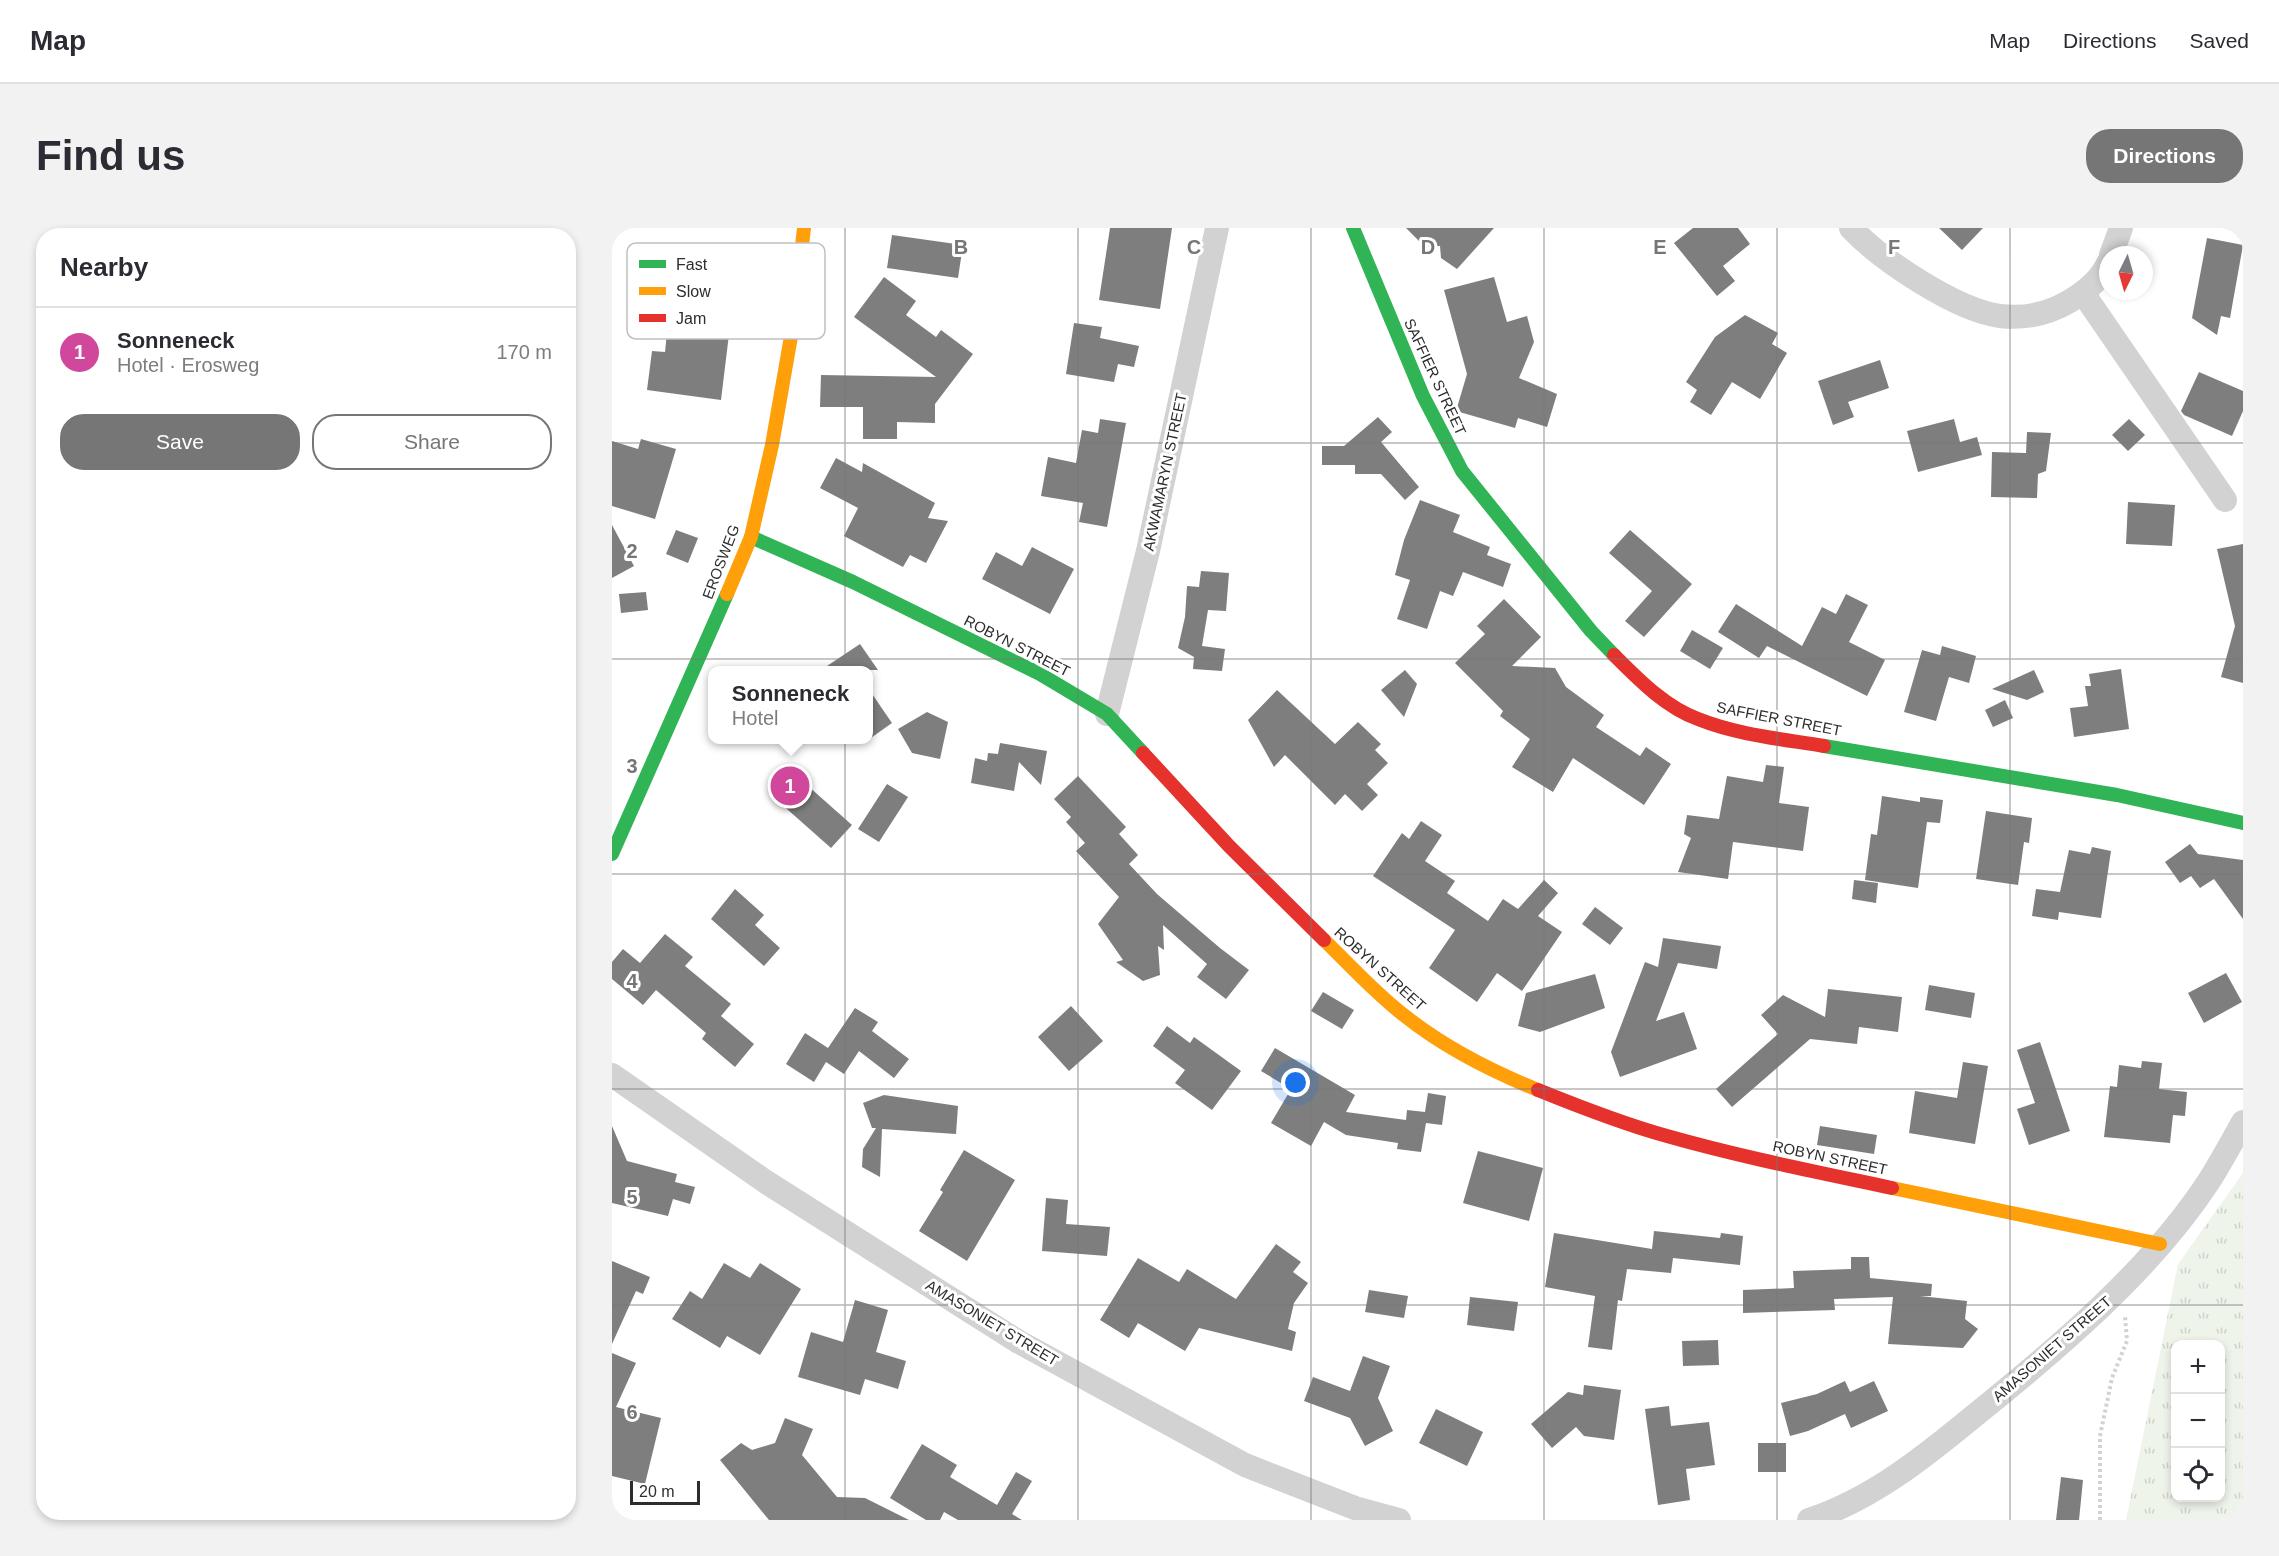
<!DOCTYPE html>
<meta charset="utf-8">
<style>
body{margin:0;font-family:Arial,sans-serif;background:#f2f2f3;color:#2b2b33}
.controls{position:absolute;right:18px;bottom:18px;display:grid;overflow:hidden;border-radius:12px;box-shadow:0 3px 9px #0003}
.controls button{width:54px;height:54px;display:grid;place-items:center;padding:0;border:0;border-bottom:2px solid #e1e1e2;background:#fff;color:#2b2b33;font:30px sans-serif}
.compass{position:absolute;left:1487px;top:18px;width:54px;height:54px;border-radius:50%;background:#fff;box-shadow:0 3px 9px #0003;rotate:185deg}
.scale{position:absolute;left:18px;bottom:15px;width:70px;box-sizing:border-box;padding-left:6px;border:3px solid #2d2d2d;border-top:0;font-size:16px;line-height:21px;white-space:nowrap;color:#2d2d2d;-webkit-text-stroke:4px #fff;paint-order:stroke}
.you{position:absolute;left:684px;top:855px;width:21px;height:21px;margin:-15px;border:4px solid #fff;border-radius:50%;background:#1a73e8;box-shadow:0 0 0 9px #1a73e833}
.badge{display:grid;place-items:center;width:39px;height:39px;border-radius:50%;background:#767676;color:#fff;font-size:20px;font-weight:700}
.pin{position:absolute;translate:-50% -50%;border:3px solid #fff;box-shadow:0 2px 6px #0006}
.popup{position:absolute;left:96px;top:438px;width:165px;height:78px;box-sizing:border-box;display:grid;place-content:center;border-radius:12px;background:#fff;filter:drop-shadow(0 2px 4px #0005);font-size:20px;white-space:nowrap;color:#7c7c81}
.popup b{font-size:22px;color:#2b2b33}
.popup::after{content:'';position:absolute;left:50%;top:100%;margin-left:-12px;border:12px solid transparent;border-top-color:#fff}
.list{margin:0;padding:0;list-style:none}
h2{display:flex;justify-content:space-between;align-items:center;height:78px;margin:0;padding:0 24px;font-size:26px}
h2 small{font-size:20px;font-weight:400;color:#7c7c81}
.list li{display:grid;grid-template-columns:39px 1fr auto;gap:18px;align-items:center;box-sizing:border-box;height:90px;padding:0 24px;border-top:2px solid #e1e1e2}
.list b{display:block;font-size:22px;white-space:nowrap}
.list p{margin:0;font-size:20px;white-space:nowrap;color:#7c7c81}
.list em{font-size:20px;font-style:normal;color:#7c7c81}
.actions{display:flex;gap:12px;padding:18px 24px}
.actions a{flex:1;padding:14px 0;border:2px solid #767676;border-radius:24px;text-align:center;font-size:21px;color:#767676}
.actions .main{background:#767676;color:#fff}
.icon{flex:none;width:33px;height:33px;fill:none;stroke:currentColor;stroke-width:2;stroke-linecap:round;stroke-linejoin:round}
.map{position:relative;flex:none;width:1631px;height:1292px;overflow:hidden;border-radius:24px}
header{display:flex;align-items:center;gap:36px;box-sizing:border-box;height:84px;padding:0 30px;background:#fff;border-bottom:2px solid #e1e1e2}
header strong{font-size:28px}
nav{display:flex;gap:33px;margin-inline-start:auto;font-size:21px}
.intro{display:flex;align-items:center;justify-content:space-between;box-sizing:border-box;height:144px;padding:0 36px}
h1{margin:0;font-size:42px}
.button{padding:15px 27px;border-radius:24px;background:#767676;color:#fff;font-size:21px;font-weight:700}
main{display:flex;gap:36px;padding:0 36px}
aside{flex:1;background:#fff;border-radius:24px;box-shadow:0 3px 9px #0003}
.map>svg:first-child{display:block}
.grass{fill:url(#grass-tufts);fill-rule:evenodd}
.building{fill:#7e7e7e}
.lines{fill:none;stroke-linecap:round;stroke-linejoin:round}
.path{stroke:#d2d2d2;stroke-width:4;stroke-dasharray:3 3;stroke-linecap:butt}
.street{stroke:#d2d2d2;stroke-width:24}
.fast{stroke:#30b455;stroke-width:14}
.slow{stroke:#ff9f0a;stroke-width:14}
.jam{stroke:#e5322d;stroke-width:14}
.grid{fill:none;stroke:#767676;stroke-width:1.5;stroke-opacity:0.55}
.labels{text-anchor:middle;stroke-width:6;stroke-linejoin:round;paint-order:stroke}
.street-label{font-size:15px;fill:#2d2d2d;stroke:#fff}
.key{fill:#fff;stroke:#c0c0c0;stroke-width:1.5}
.key-label{font-size:16px;fill:#2d2d2d}
.grid-label{font-size:20px;text-anchor:middle;font-weight:bold;fill:#767676;stroke:#fff;stroke-width:6;stroke-linejoin:round;paint-order:stroke}
</style>
<header>
<strong>Map</strong>
<nav><a>Map</a><a>Directions</a><a>Saved</a></nav>
</header>
<div class="intro"><h1>Find us</h1><a class="button">Directions</a></div>
<main>
<aside>
<h2>Nearby<small></small></h2>
<ul class="list">
<li><span class="badge" style="background:#d1479c">1</span><div><b>Sonneneck</b><p>Hotel · Erosweg</p></div><em>170 m</em></li>
</ul>
<div class="actions"><a class="main">Save</a><a>Share</a></div>
</aside>
<div class="map">
<svg width="1631" height="1292" viewBox="0 0 1631 1292">
<defs>
<pattern id="grass-tufts" width="24" height="20" patternUnits="userSpaceOnUse" patternTransform="scale(1.5)"><rect width="24" height="20" fill="#eff4eb"/><path d="M3 7l-1-3M5 7V3M7 7l1-3M15 17l-1-3M17 17v-4M19 17l1-3" fill="none" stroke="#cdd2ca"/></pattern>
</defs>
<rect width="100%" height="100%" fill="#fff"/>
<!-- grass -->
<path class="grass" d="M 1631,945 L 1631,1292 L 1514,1292 L 1566,1036 ZM 1564,1116 L 1608,1116 L 1608,1270 L 1564,1270 Z"/>
<!-- building -->
<g class="building">
<path d="M 498,0 L 560,0 L 548,81 L 487,72 Z"/>
<path d="M 794,0 L 882,0 L 845,41 L 829,30 L 828,18 L 813,19 Z"/>
<path d="M 1081,0 L 1126,0 L 1138,16 L 1111,38 L 1123,53 L 1105,68 L 1062,15 Z"/>
<path d="M 1327,0 L 1371,0 L 1350,22 Z"/>
<path d="M 280,7 L 351,17 L 346,50 L 275,40 Z"/>
<path d="M 1595,10 L 1631,17 L 1618,90 L 1609,88 L 1605,107 L 1580,90 Z"/>
<path d="M 33,35 L 89,42 L 86,68 L 130,71 L 127,99 L 118,98 L 109,172 L 35,162 L 40,123 L 53,124 L 59,65 L 30,62 Z"/>
<path d="M 272,49 L 304,73 L 294,87 L 324,109 L 329,102 L 361,126 L 323,176 L 323,195 L 285,194 L 285,211 L 251,211 L 251,179 L 208,179 L 209,147 L 324,149 L 242,89 Z"/>
<path d="M 882,49 L 895,94 L 915,88 L 922,114 L 907,150 L 945,166 L 935,199 L 906,190 L 903,200 L 844,183 L 855,146 L 832,62 Z"/>
<path d="M 1133,87 L 1166,105 L 1160,116 L 1175,125 L 1148,171 L 1120,154 L 1099,187 L 1078,174 L 1085,162 L 1074,154 L 1103,109 Z"/>
<path d="M 462,95 L 490,99 L 488,110 L 527,118 L 522,139 L 506,136 L 502,154 L 454,146 Z"/>
<path d="M 1268,132 L 1277,160 L 1236,174 L 1242,189 L 1221,197 L 1206,153 Z"/>
<path d="M 1587,144 L 1631,163 L 1631,183 L 1620,208 L 1572,187 L 1569,183 Z"/>
<path d="M 766,189 L 780,204 L 769,214 L 807,259 L 793,272 L 769,246 L 743,246 L 743,237 L 710,237 L 710,218 L 732,218 Z"/>
<path d="M 488,191 L 514,195 L 495,299 L 467,294 L 471,275 L 429,268 L 436,229 L 464,235 L 470,202 L 486,205 Z"/>
<path d="M 1342,191 L 1348,214 L 1365,209 L 1370,227 L 1306,244 L 1295,203 Z"/>
<path d="M 1517,191 L 1533,207 L 1516,223 L 1500,207 Z"/>
<path d="M 1415,204 L 1439,205 L 1434,243 L 1426,246 L 1425,270 L 1379,269 L 1380,224 L 1414,225 Z"/>
<path d="M 29,211 L 64,221 L 43,291 L 0,278 L 0,213 L 26,221 Z"/>
<path d="M 224,230 L 250,244 L 251,235 L 323,275 L 316,290 L 336,293 L 314,335 L 298,327 L 291,339 L 232,308 L 246,280 L 208,260 Z"/>
<path d="M 808,272 L 848,287 L 841,304 L 878,319 L 875,327 L 899,336 L 891,359 L 851,344 L 841,368 L 828,363 L 815,401 L 785,391 L 798,352 L 783,347 L 792,312 Z"/>
<path d="M 1516,274 L 1563,277 L 1560,318 L 1514,316 Z"/>
<path d="M 0,297 L 22,338 L 0,350 Z"/>
<path d="M 64,302 L 86,310 L 76,335 L 54,326 Z"/>
<path d="M 1018,302 L 1080,356 L 1032,409 L 1013,393 L 1040,363 L 997,325 Z"/>
<path d="M 1631,316 L 1631,455 L 1609,449 L 1623,398 L 1605,321 Z"/>
<path d="M 420,319 L 462,341 L 438,386 L 370,351 L 384,324 L 410,338 Z"/>
<path d="M 589,343 L 617,345 L 614,383 L 596,382 L 590,418 L 613,421 L 610,443 L 581,441 L 582,429 L 566,420 L 573,389 L 575,358 L 587,359 Z"/>
<path d="M 34,364 L 36,382 L 9,385 L 7,366 Z"/>
<path d="M 1234,366 L 1256,377 L 1237,414 L 1273,432 L 1255,468 L 1155,418 L 1147,430 L 1106,404 L 1124,376 L 1190,418 L 1210,379 L 1224,386 Z"/>
<path d="M 892,371 L 929,409 L 900,438 L 943,440 L 954,459 L 992,487 L 984,499 L 1028,528 L 1034,519 L 1059,536 L 1032,577 L 961,530 L 941,564 L 900,539 L 918,511 L 888,488 L 891,483 L 843,435 L 873,406 L 865,398 Z"/>
<path d="M 1080,402 L 1111,420 L 1098,441 L 1068,423 Z"/>
<path d="M 248,416 L 266,442 L 209,442 Z"/>
<path d="M 1330,418 L 1364,428 L 1357,455 L 1337,449 L 1324,493 L 1292,484 L 1310,422 L 1328,427 Z"/>
<path d="M 1509,441 L 1517,501 L 1462,509 L 1458,480 L 1476,478 L 1473,458 L 1479,458 L 1477,446 Z"/>
<path d="M 793,442 L 805,456 L 792,489 L 769,462 Z"/>
<path d="M 1422,442 L 1432,464 L 1415,472 L 1380,461 Z"/>
<path d="M 256,460 L 280,495 L 256,512 Z"/>
<path d="M 665,462 L 723,516 L 746,494 L 769,516 L 763,522 L 776,535 L 755,556 L 766,567 L 750,583 L 733,566 L 723,577 L 673,527 L 662,539 L 636,492 Z"/>
<path d="M 1393,472 L 1401,490 L 1381,499 L 1373,482 Z"/>
<path d="M 315,484 L 336,494 L 328,531 L 300,525 L 286,501 Z"/>
<path d="M 388,515 L 435,523 L 429,557 L 407,534 L 402,563 L 359,555 L 363,530 L 375,533 L 376,525 L 386,526 Z"/>
<path d="M 1154,537 L 1172,539 L 1167,575 L 1197,579 L 1191,623 L 1121,614 L 1116,651 L 1066,644 L 1079,610 L 1072,606 L 1075,587 L 1107,591 L 1115,548 L 1151,554 Z"/>
<path d="M 178,542 L 240,597 L 219,620 L 158,566 Z"/>
<path d="M 466,548 L 514,599 L 507,606 L 526,627 L 517,636 L 545,666 L 608,720 L 637,742 L 614,771 L 585,749 L 595,736 L 551,697 L 552,722 L 546,718 L 548,747 L 531,753 L 504,734 L 511,732 L 486,696 L 507,669 L 464,623 L 473,615 L 454,594 L 459,589 L 442,571 Z"/>
<path d="M 275,556 L 296,569 L 267,614 L 246,601 Z"/>
<path d="M 1270,568 L 1308,574 L 1308,569 L 1331,572 L 1328,595 L 1315,594 L 1306,660 L 1253,652 L 1259,606 L 1265,607 Z"/>
<path d="M 1374,583 L 1420,590 L 1417,615 L 1412,614 L 1406,657 L 1364,651 Z"/>
<path d="M 809,593 L 830,607 L 813,633 L 843,653 L 835,665 L 876,693 L 891,671 L 906,681 L 932,652 L 946,665 L 926,688 L 950,704 L 910,763 L 885,745 L 865,774 L 817,740 L 843,702 L 761,648 L 790,605 L 797,611 Z"/>
<path d="M 1578,616 L 1586,626 L 1631,632 L 1631,691 L 1602,651 L 1588,660 L 1579,648 L 1568,655 L 1553,634 Z"/>
<path d="M 1480,619 L 1499,623 L 1489,690 L 1447,684 L 1446,692 L 1420,688 L 1424,661 L 1448,664 L 1457,622 L 1478,626 Z"/>
<path d="M 1242,652 L 1266,655 L 1264,675 L 1240,671 Z"/>
<path d="M 123,661 L 152,687 L 143,697 L 168,720 L 152,738 L 99,691 Z"/>
<path d="M 983,679 L 1011,700 L 998,717 L 970,696 Z"/>
<path d="M 53,706 L 81,729 L 73,738 L 119,776 L 109,788 L 142,816 L 123,839 L 90,811 L 94,805 L 44,762 L 31,777 L 0,751 L 0,734 L 11,721 L 28,735 Z"/>
<path d="M 1051,710 L 1109,718 L 1105,741 L 1066,735 L 1044,793 L 1072,784 L 1085,821 L 1008,849 L 999,824 L 1033,734 L 1046,739 Z"/>
<path d="M 1614,745 L 1630,774 L 1592,795 L 1576,765 Z"/>
<path d="M 983,746 L 993,780 L 928,804 L 906,798 L 914,765 Z"/>
<path d="M 1317,757 L 1363,765 L 1359,790 L 1313,782 Z"/>
<path d="M 1216,761 L 1290,769 L 1286,804 L 1247,799 L 1245,816 L 1198,811 L 1120,879 L 1104,861 L 1166,806 L 1149,787 L 1171,767 L 1213,789 Z"/>
<path d="M 711,764 L 742,782 L 730,801 L 699,783 Z"/>
<path d="M 459,778 L 491,813 L 457,843 L 426,809 Z"/>
<path d="M 243,780 L 266,794 L 260,803 L 297,831 L 282,850 L 247,823 L 232,846 L 214,834 L 202,854 L 174,836 L 193,805 L 216,820 Z"/>
<path d="M 555,798 L 578,815 L 582,809 L 629,843 L 600,882 L 563,855 L 573,842 L 541,818 Z"/>
<path d="M 1428,814 L 1458,903 L 1417,917 L 1405,881 L 1423,875 L 1405,822 Z"/>
<path d="M 663,820 L 743,867 L 734,884 L 794,892 L 795,882 L 813,884 L 816,865 L 834,868 L 830,897 L 814,895 L 809,924 L 785,921 L 786,915 L 734,907 L 712,894 L 699,918 L 659,895 L 679,861 L 649,843 Z"/>
<path d="M 1530,833 L 1550,835 L 1547,861 L 1575,864 L 1573,888 L 1561,887 L 1558,915 L 1492,909 L 1498,858 L 1505,859 L 1507,837 L 1529,840 Z"/>
<path d="M 1351,834 L 1376,838 L 1363,916 L 1297,905 L 1303,863 L 1345,870 Z"/>
<path d="M 272,867 L 346,878 L 344,906 L 270,901 L 268,949 L 250,939 L 251,921 L 264,900 L 260,900 L 251,875 Z"/>
<path d="M 0,898 L 15,933 L 65,946 L 63,954 L 83,959 L 78,976 L 61,971 L 56,988 L 0,975 Z"/>
<path d="M 1208,898 L 1265,907 L 1262,926 L 1205,917 Z"/>
<path d="M 352,922 L 403,952 L 355,1033 L 307,1003 L 331,964 L 328,962 Z"/>
<path d="M 866,923 L 931,940 L 917,993 L 851,975 Z"/>
<path d="M 434,970 L 456,972 L 454,996 L 498,999 L 495,1028 L 430,1023 Z"/>
<path d="M 1042,1003 L 1108,1010 L 1109,1005 L 1131,1008 L 1128,1037 L 1061,1030 L 1059,1045 L 1015,1041 L 1010,1073 L 1006,1072 L 1000,1122 L 976,1119 L 983,1068 L 933,1059 L 942,1005 L 1040,1021 Z"/>
<path d="M 664,1016 L 689,1034 L 681,1044 L 696,1055 L 682,1075 L 676,1101 L 684,1104 L 680,1123 L 587,1100 L 573,1123 L 526,1095 L 517,1110 L 488,1092 L 526,1030 L 567,1054 L 575,1041 L 624,1071 Z"/>
<path d="M 1239,1029 L 1257,1029 L 1258,1050 L 1320,1056 L 1319,1068 L 1308,1068 L 1355,1073 L 1353,1091 L 1366,1101 L 1351,1120 L 1276,1116 L 1281,1069 L 1222,1071 L 1223,1082 L 1131,1085 L 1131,1062 L 1182,1060 L 1181,1043 L 1239,1041 Z"/>
<path d="M 0,1033 L 38,1049 L 31,1066 L 24,1063 L 0,1116 Z"/>
<path d="M 112,1035 L 138,1050 L 148,1035 L 189,1061 L 148,1127 L 115,1108 L 108,1120 L 60,1091 L 78,1063 L 90,1071 Z"/>
<path d="M 757,1062 L 796,1068 L 792,1090 L 753,1084 Z"/>
<path d="M 858,1069 L 906,1074 L 902,1103 L 855,1097 Z"/>
<path d="M 243,1072 L 276,1082 L 264,1124 L 294,1133 L 286,1161 L 253,1151 L 248,1167 L 186,1149 L 199,1104 L 231,1114 Z"/>
<path d="M 1106,1112 L 1107,1137 L 1071,1138 L 1070,1113 Z"/>
<path d="M 0,1125 L 24,1135 L 4,1179 L 49,1190 L 33,1256 L 0,1248 Z"/>
<path d="M 751,1128 L 778,1138 L 766,1170 L 781,1203 L 753,1218 L 738,1190 L 692,1173 L 701,1149 L 738,1163 Z"/>
<path d="M 1233,1153 L 1238,1164 L 1262,1153 L 1276,1183 L 1239,1200 L 1233,1186 L 1196,1203 L 1178,1208 L 1169,1175 L 1205,1166 Z"/>
<path d="M 972,1157 L 1009,1162 L 1002,1212 L 972,1208 L 964,1199 L 940,1220 L 919,1196 L 956,1164 L 971,1167 Z"/>
<path d="M 1057,1178 L 1059,1198 L 1097,1194 L 1103,1237 L 1074,1241 L 1078,1272 L 1046,1277 L 1033,1181 Z"/>
<path d="M 824,1181 L 871,1204 L 855,1238 L 807,1215 Z"/>
<path d="M 173,1190 L 201,1201 L 190,1227 L 225,1269 L 253,1270 L 297,1292 L 157,1292 L 108,1232 L 129,1215 L 140,1222 L 163,1215 Z"/>
<rect x="1146" y="1215" width="28" height="29"/>
<path d="M 310,1216 L 345,1237 L 338,1249 L 385,1277 L 404,1244 L 420,1253 L 400,1286 L 410,1292 L 346,1292 L 332,1284 L 328,1292 L 314,1292 L 278,1270 Z"/>
<path d="M 1449,1249 L 1471,1252 L 1467,1292 L 1444,1292 Z"/>
</g>
<g class="lines">
<!-- path -->
<path class="path" d="M 1488,1292 L 1488,1208 L 1500,1150 L 1515,1113 L 1513,1088"/>
<!-- street -->
<g class="street">
<path d="M 1239,0 C 1269,32 1344,82 1388,88 C 1413,91 1436,86 1458,73 C 1473,64 1489,51 1496,35"/>
<path d="M 1499,27 L 1509,0"/>
<path d="M 1471,65 L 1613,272"/>
<path d="M 495,486 L 536,323 L 605,0"/>
<path d="M 0,847 L 154,954 L 407,1114 L 633,1237 L 743,1280 L 787,1292"/>
<path d="M 1197,1292 C 1260,1271 1311,1230 1362,1188 C 1444,1122 1539,1042 1597,953 C 1609,934 1620,914 1631,894"/>
</g>
<!-- fast -->
<g class="fast">
<path d="M 741,0 L 811,168 L 850,243 L 979,403 L 1002,427"/>
<path d="M 139,309 L 241,354 L 428,446 L 495,486 L 531,525"/>
<path d="M 1212,518 L 1505,567 L 1631,595"/>
<path d="M 0,626 L 115,366"/>
</g>
<!-- slow -->
<g class="slow">
<path d="M 115,366 L 139,309 L 160,217 L 181,97 L 192,0"/>
<path d="M 712,712 C 738,737 764,766 793,788 C 832,819 879,843 926,862"/>
<path d="M 1280,960 L 1548,1016"/>
</g>
<!-- jam -->
<g class="jam">
<path d="M 1002,427 C 1026,451 1053,479 1086,491 C 1126,507 1170,511 1212,518"/>
<path d="M 531,525 L 617,618 L 712,712"/>
<path d="M 926,862 C 968,879 1011,896 1055,908 C 1129,929 1205,944 1280,960"/>
</g>
</g>
<!-- grid -->
<path class="grid" d="M 233,0 L 233,1292M 466,0 L 466,1292M 699,0 L 699,1292M 932,0 L 932,1292M 1165,0 L 1165,1292M 1398,0 L 1398,1292M 0,215 L 1631,215M 0,431 L 1631,431M 0,646 L 1631,646M 0,861 L 1631,861M 0,1077 L 1631,1077"/>
<g class="labels">
<!-- street labels -->
<g class="street-label">
<text transform="translate(823 149) rotate(65)" y="5">SAFFIER STREET</text>
<text transform="translate(553 244) rotate(-78)" y="5">AKWAMARYN STREET</text>
<text transform="translate(109 334) rotate(-69)" y="5">EROSWEG</text>
<text transform="translate(405 418) rotate(27)" y="5">ROBYN STREET</text>
<text transform="translate(1167 491) rotate(11)" y="5">SAFFIER STREET</text>
<text transform="translate(768 741) rotate(42)" y="5">ROBYN STREET</text>
<text transform="translate(1218 930) rotate(12)" y="5">ROBYN STREET</text>
<text transform="translate(380 1095) rotate(31)" y="5">AMASONIET STREET</text>
<text transform="translate(1440 1121) rotate(-41)" y="5">AMASONIET STREET</text>
</g>
</g>
<!-- legend -->
<rect x="15" y="15" width="198" height="96" rx="9" class="key"/>
<rect x="27" y="32" width="27" height="8" fill="#30b455"/>
<rect x="27" y="59" width="27" height="8" fill="#ff9f0a"/>
<rect x="27" y="86" width="27" height="8" fill="#e5322d"/>
<g class="key-label">
<text x="64" y="42">Fast</text>
<text x="64" y="69">Slow</text>
<text x="64" y="96">Jam</text>
</g>
<g class="grid-label">
<text x="349" y="26">B</text>
<text x="582" y="26">C</text>
<text x="816" y="26">D</text>
<text x="1048" y="26">E</text>
<text x="1282" y="26">F</text>
<text x="20" y="330">2</text>
<text x="20" y="545">3</text>
<text x="20" y="760">4</text>
<text x="20" y="976">5</text>
<text x="20" y="1191">6</text>
</g>
</svg>
<div class="controls">
<button>+</button>
<button>−</button>
<button><svg class="icon" aria-label="locate" viewBox="0 0 24 24"><circle cx="12" cy="12" r="6"/><path d="M12 2v4M12 18v4M2 12h4M18 12h4"/></svg></button>
</div>
<svg class="compass" viewBox="-18 -18 36 36"><path d="M0-13l5 13h-10z" fill="#e53935"/><path d="M0 13l5-13h-10z" fill="#7c7c81"/></svg>
<div class="scale">20 m</div>
<div class="you"></div>
<div class="pin badge" style="left:178px;top:558px;background:#d1479c">1</div>
<div class="popup"><b>Sonneneck</b>Hotel</div>
</div>
</main>
